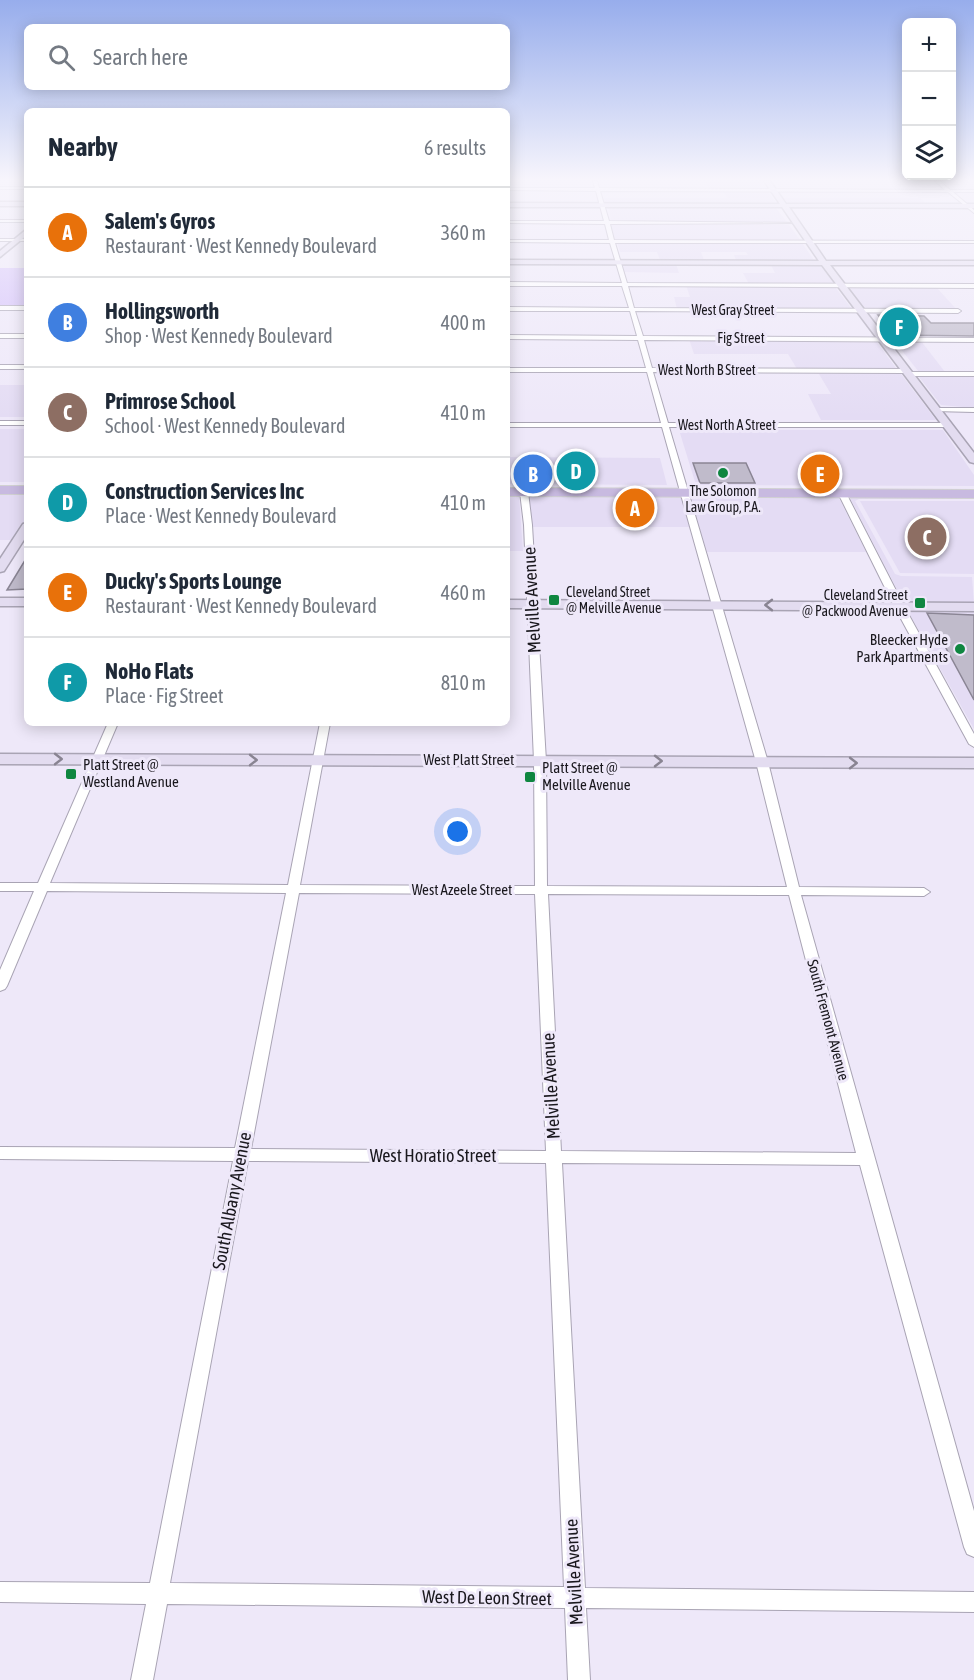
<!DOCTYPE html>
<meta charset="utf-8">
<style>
body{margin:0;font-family:"Asap Condensed",sans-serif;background:#f2f2f3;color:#1f2937}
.controls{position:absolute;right:18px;top:18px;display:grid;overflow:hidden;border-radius:9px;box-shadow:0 3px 15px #0003}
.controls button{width:54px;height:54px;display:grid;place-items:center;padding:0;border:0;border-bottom:2px solid #e0e1e3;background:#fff;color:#1f2937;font:30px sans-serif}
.you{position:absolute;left:458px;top:832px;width:21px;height:21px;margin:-15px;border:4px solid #fff;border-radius:50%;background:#1a73e8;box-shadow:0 0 0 9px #1a73e833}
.badge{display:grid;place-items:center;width:39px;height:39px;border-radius:50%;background:#b45309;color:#fff;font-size:20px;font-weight:700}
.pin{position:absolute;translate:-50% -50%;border:3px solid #fff;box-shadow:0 2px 6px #0006}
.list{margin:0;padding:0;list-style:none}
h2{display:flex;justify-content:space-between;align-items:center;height:78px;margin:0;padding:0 24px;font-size:26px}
h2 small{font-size:20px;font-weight:400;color:#747a83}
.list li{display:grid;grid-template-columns:39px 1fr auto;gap:18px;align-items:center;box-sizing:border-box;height:90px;padding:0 24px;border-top:2px solid #e0e1e3}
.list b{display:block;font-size:22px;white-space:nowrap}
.list p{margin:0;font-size:20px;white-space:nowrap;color:#747a83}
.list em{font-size:20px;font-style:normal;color:#747a83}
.icon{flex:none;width:33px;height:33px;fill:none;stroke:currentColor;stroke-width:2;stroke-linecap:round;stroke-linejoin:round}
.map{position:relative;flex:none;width:974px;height:1680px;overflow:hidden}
.search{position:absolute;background:#fff;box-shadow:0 3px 15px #0003;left:24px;top:24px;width:486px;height:66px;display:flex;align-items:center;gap:15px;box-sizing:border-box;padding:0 21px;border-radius:9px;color:#747a83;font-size:22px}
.panel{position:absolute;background:#fff;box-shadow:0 3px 15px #0003;left:24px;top:108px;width:486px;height:618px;border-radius:9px}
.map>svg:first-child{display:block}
.built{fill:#e4dcf4}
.green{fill:#d2bdfb}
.building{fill:#c0bbcb;stroke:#8a8594;stroke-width:1.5}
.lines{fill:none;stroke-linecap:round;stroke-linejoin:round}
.street-casing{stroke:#a9a4b4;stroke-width:2}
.secondary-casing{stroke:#a9a4b4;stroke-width:3}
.primary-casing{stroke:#d1d1d2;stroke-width:2}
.street{fill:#fff;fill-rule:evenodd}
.secondary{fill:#e3dcf0;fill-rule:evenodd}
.primary{fill:#c8bae0;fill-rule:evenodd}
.oneway{stroke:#898492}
.poi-dot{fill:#0f8640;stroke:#eee8f9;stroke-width:2}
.labels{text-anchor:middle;stroke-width:6;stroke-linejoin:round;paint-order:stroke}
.far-street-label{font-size:14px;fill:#1a181e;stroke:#eee8f9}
.far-poi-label{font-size:14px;fill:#1a181e;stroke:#eee8f9}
.poi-label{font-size:15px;fill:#1a181e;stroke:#eee8f9;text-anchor:start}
.street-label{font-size:15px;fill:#1a181e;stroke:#eee8f9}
.near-street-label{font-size:18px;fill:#1a181e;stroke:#eee8f9}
</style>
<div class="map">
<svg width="974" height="1680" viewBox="0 0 974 1680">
<rect width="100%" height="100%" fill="#eee8f9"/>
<!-- built -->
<g class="built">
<path d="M 694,181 L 762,181 L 766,188 L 709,189 L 705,183 Z"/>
<path d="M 724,191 L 768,191 L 776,203 L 605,203 L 604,198 L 727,198 Z"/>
<path d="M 783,198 L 920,198 L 927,205 L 790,204 Z"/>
<path d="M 609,207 L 775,207 L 787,222 L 611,222 Z"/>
<path d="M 611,224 L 789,225 L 801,241 L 619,240 L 615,240 Z"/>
<path d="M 617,242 L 802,243 L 814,260 L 736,260 L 734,255 L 748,255 L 746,252 L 701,252 L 704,260 L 660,260 L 657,252 L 620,252 Z"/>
<path d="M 621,264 L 676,264 L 679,273 L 624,272 Z"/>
<path d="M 771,265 L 820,265 L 834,283 L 749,284 L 743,273 L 775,273 Z"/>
<path d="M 686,285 L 835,287 L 852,309 L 677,309 L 674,297 L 690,297 Z"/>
<path d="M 848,287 L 937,288 L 957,310 L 869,309 L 864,307 Z"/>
<path d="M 689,339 L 876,341 L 896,368 L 797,369 L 788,354 L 694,354 Z"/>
<path d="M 897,341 L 921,341 L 945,372 L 919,372 L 896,343 Z"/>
<path d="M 819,374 L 901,374 L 936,420 L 821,420 L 808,394 L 831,394 Z"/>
<path d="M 923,376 L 974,376 L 974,408 L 941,405 L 919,377 Z"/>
<rect x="0" y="385" width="27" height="32"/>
<rect x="0" y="429" width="27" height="53"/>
<path d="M 679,430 L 943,430 L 974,475 L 974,486 L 696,485 Z"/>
<path d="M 507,457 L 660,458 L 667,485 L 507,484 Z"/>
<path d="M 0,492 L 27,492 L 27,518 L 13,540 L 0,540 Z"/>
<path d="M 524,492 L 683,493 L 693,527 L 527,527 Z"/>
<path d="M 507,494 L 519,495 L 523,551 L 507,551 Z"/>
<path d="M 689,495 L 838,496 L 866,552 L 707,552 Z"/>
<path d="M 849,496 L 974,496 L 974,499 L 859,499 L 855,501 L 895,574 L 901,576 L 972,577 L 974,604 L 904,603 Z"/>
<path d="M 860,501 L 974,501 L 974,574 L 900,573 Z"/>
<path d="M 907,609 L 974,611 L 974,729 L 919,631 Z"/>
</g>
<!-- green -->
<rect class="green" x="0" y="268" width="27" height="38"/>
<!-- building -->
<g class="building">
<path d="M 878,315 L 924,316 L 931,323 L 974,323 L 974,336 L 894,335 Z"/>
<path d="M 693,463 L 746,463 L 755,483 L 700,483 Z"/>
<path d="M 559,464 L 592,465 L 593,477 L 560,477 Z"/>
<path d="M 803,464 L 826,464 L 838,484 L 813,484 Z"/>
<path d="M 524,466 L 542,466 L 543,483 L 524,483 Z"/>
<path d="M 620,500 L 639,500 L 641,512 L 622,512 Z"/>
<path d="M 27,557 L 27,589 L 7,590 Z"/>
<path d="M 927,613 L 974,615 L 974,700 Z"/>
</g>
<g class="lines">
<!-- street casing -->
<g class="street-casing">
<g id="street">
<path d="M 593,181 L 597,181 L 599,188 L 945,190 L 935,181 L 940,181 L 950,190 L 974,190 L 974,192 L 953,192 L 974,210 L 974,213 L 948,192 L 600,191 L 609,221 L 799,223 L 610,224 L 614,240 L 974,241 L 974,243 L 615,243 L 627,283 L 974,284 L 974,288 L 628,286 L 634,308 L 958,309 L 961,311 L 958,313 L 635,311 L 643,336 L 974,338 L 974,342 L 644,340 L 652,368 L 907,369 L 910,372 L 974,372 L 974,376 L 909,376 L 906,373 L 653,372 L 668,423 L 948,423 L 952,425 L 948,427 L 669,427 L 768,762 L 799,887 L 924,888 L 930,892 L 924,896 L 801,895 L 974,1511 L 974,1557 L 967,1554 L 964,1547 L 860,1165 L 562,1163 L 585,1588 L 974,1592 L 974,1612 L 586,1608 L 590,1680 L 568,1680 L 565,1608 L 167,1604 L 153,1680 L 131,1680 L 146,1604 L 0,1602 L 0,1582 L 150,1583 L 233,1161 L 0,1159 L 0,1147 L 235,1148 L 286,893 L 47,891 L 7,986 L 5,989 L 0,991 L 0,970 L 34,891 L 0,891 L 0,883 L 38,883 L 108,723 L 118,723 L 50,883 L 288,885 L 320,723 L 330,723 L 300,885 L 535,886 L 534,761 L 524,525 L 520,492 L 524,490 L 528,492 L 532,525 L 546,761 L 547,886 L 787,887 L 756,762 L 662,427 L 507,427 L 507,423 L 661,423 L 647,372 L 507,372 L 507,368 L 646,368 L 638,340 L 507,339 L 507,335 L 637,336 L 630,311 L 507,311 L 507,307 L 629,308 L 622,286 L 507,286 L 507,282 L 622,283 L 610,243 L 507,242 L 507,240 L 609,240 L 605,224 L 507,223 L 507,221 L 604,221 L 596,191 L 507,190 L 507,188 L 595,188 ZM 299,893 L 535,894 L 546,1151 L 251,1149 ZM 548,894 L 789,895 L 856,1153 L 561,1151 ZM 248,1161 L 546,1163 L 564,1587 L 170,1583 Z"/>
<rect x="0" y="187" width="27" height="2"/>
<rect x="0" y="220" width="27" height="2"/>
<rect x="0" y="239" width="27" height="2"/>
<rect x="0" y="306" width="27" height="4"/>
<rect x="0" y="334" width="27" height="4"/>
<rect x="0" y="365" width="27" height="4"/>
<path d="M 936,408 L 974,408 L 974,412 L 934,411 L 933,410 Z"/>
<rect x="0" y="421" width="27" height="4"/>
<path d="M 839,491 L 846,493 L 904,606 L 974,734 L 974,747 L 969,744 L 894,606 L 838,493 Z"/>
</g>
</g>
<!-- secondary casing -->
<g class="secondary-casing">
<g id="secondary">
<path d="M 764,181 L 770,181 L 786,204 L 974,204 L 974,208 L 789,207 L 826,261 L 974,261 L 974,265 L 830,265 L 974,453 L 974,463 L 970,462 L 822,265 L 507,264 L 507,260 L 819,261 L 782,207 L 507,207 L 507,203 L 780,204 Z"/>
<rect x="0" y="202" width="27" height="4"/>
<path d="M 27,229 L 27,235 L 0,257 L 0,251 Z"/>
<path d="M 27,523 L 27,535 L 4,571 L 0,572 L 0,559 L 23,524 Z"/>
<rect x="0" y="598" width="27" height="8"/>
<path d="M 507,600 L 974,603 L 974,611 L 507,608 Z"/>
<path d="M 0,754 L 974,758 L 974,768 L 0,764 Z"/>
</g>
</g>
<!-- primary casing -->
<g class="primary-casing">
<g id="primary">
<rect x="0" y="486" width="27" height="8"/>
<path d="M 507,488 L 974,490 L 974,498 L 507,496 Z"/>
</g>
</g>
<!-- street -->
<use href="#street" class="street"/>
<!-- secondary -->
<use href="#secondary" class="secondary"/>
<!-- primary -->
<use href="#primary" class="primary"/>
</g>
<!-- one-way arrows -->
<defs><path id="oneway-chevron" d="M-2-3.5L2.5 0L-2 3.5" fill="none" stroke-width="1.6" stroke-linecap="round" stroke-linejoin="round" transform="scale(1.5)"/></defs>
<g class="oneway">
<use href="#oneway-chevron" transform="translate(769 605) rotate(-180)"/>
<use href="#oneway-chevron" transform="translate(58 759)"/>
<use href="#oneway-chevron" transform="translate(253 760)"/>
<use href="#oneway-chevron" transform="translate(658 761)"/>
<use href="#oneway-chevron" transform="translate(853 763)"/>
</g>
<!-- sky -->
<linearGradient id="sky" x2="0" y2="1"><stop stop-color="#97adec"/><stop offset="0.43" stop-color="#f7f5fc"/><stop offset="1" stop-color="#f7f5fc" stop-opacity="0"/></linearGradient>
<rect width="974" height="417" fill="url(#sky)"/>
<!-- markers -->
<g class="poi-dot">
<circle cx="723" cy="473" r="6"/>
<rect x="548" y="594" width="12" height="12" rx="3"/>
<rect x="914" y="597" width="12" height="12" rx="3"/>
<circle cx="960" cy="649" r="6"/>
<rect x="65" y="768" width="12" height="12" rx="3"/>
<rect x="524" y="771" width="12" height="12" rx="3"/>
</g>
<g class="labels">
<!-- far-street labels -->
<g class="far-street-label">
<text x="733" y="315">West Gray Street</text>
<text x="741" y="343">Fig Street</text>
<text x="707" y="375">West North B Street</text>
<text x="727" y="430">West North A Street</text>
</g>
<!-- far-poi labels -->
<g class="far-poi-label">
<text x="723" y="496">The Solomon<tspan x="723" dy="16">Law Group, P.A.</tspan></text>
<text x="566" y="597" text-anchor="start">Cleveland Street<tspan x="566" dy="16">@ Melville Avenue</tspan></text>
<text x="908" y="600" text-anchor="end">Cleveland Street<tspan x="908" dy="16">@ Packwood Avenue</tspan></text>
</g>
<!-- poi labels -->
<g class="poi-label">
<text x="948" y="645" text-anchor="end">Bleecker Hyde<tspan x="948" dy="17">Park Apartments</tspan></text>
<text x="83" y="770">Platt Street @<tspan x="83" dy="17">Westland Avenue</tspan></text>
<text x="542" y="773">Platt Street @<tspan x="542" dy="17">Melville Avenue</tspan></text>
</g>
<!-- street labels -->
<g class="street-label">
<text x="469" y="765">West Platt Street</text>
<text x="462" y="895">West Azeele Street</text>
<text transform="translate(828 1020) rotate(75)" y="5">South Fremont Avenue</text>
</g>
<!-- near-street labels -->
<g class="near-street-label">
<text transform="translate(532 600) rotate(-93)" y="6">Melville Avenue</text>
<text transform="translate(551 1086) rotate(-93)" y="6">Melville Avenue</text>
<text x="433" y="1162">West Horatio Street</text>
<text transform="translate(232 1201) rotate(-79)" y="6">South Albany Avenue</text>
<text transform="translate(574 1572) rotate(-93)" y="6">Melville Avenue</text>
<text transform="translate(487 1598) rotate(1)" y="6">West De Leon Street</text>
</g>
</g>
</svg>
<div class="controls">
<button>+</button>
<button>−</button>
<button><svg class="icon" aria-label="layers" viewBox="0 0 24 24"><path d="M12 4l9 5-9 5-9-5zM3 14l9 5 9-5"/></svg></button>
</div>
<div class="you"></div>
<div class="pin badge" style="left:635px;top:508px;background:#e8710a">A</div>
<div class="pin badge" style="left:533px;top:474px;background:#3f7fe0">B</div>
<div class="pin badge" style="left:927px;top:537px;background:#8d6e63">C</div>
<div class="pin badge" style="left:576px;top:471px;background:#0f9aa8">D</div>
<div class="pin badge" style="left:820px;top:474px;background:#e8710a">E</div>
<div class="pin badge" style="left:899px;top:327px;background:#0f9aa8">F</div>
<div class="search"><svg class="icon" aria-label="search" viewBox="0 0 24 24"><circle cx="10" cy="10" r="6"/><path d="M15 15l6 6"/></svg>Search here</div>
<section class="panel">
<h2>Nearby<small>6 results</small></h2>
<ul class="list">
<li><span class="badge" style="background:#e8710a">A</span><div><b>Salem's Gyros</b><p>Restaurant · West Kennedy Boulevard</p></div><em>360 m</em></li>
<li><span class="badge" style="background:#3f7fe0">B</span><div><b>Hollingsworth</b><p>Shop · West Kennedy Boulevard</p></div><em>400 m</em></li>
<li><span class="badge" style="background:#8d6e63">C</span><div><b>Primrose School</b><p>School · West Kennedy Boulevard</p></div><em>410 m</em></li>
<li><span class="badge" style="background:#0f9aa8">D</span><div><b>Construction Services Inc</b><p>Place · West Kennedy Boulevard</p></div><em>410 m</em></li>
<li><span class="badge" style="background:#e8710a">E</span><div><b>Ducky's Sports Lounge</b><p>Restaurant · West Kennedy Boulevard</p></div><em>460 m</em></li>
<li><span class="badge" style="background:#0f9aa8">F</span><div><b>NoHo Flats</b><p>Place · Fig Street</p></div><em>810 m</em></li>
</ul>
</section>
</div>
